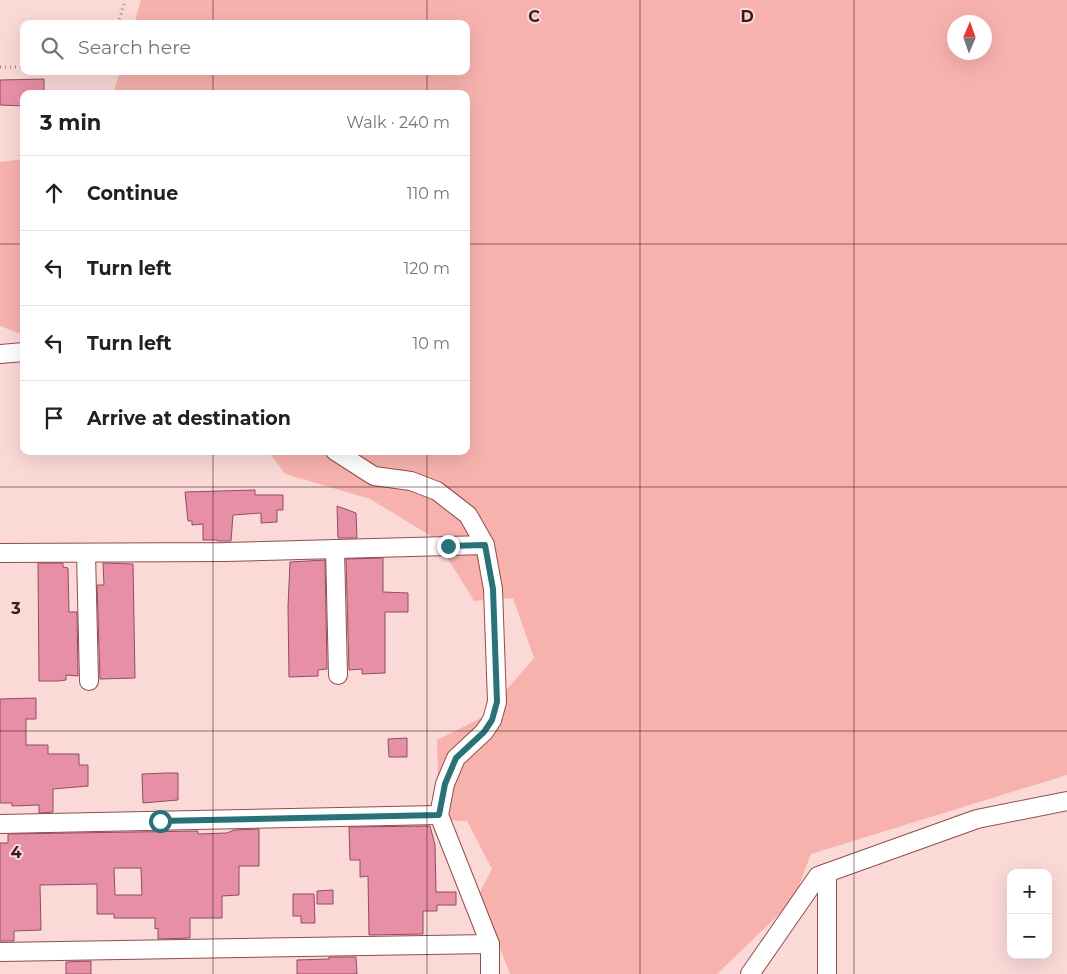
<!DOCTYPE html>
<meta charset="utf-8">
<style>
body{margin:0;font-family:Montserrat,sans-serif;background:#f2f2f2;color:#202124}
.controls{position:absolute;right:15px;bottom:15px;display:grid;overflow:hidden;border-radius:10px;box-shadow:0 5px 20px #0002}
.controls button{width:45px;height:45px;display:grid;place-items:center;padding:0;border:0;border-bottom:1px solid #e0e0e0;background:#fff;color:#202124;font:25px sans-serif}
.compass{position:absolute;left:947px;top:15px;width:45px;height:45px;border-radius:50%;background:#fff;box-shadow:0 5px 20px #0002;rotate:2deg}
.stop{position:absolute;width:15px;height:15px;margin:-11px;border:4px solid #287278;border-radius:50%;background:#fff}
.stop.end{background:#287278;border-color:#fff;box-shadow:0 1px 5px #0008}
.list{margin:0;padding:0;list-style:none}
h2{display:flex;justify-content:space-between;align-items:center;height:65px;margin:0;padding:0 20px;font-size:21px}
h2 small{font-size:16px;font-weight:400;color:#757577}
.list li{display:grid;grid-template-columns:32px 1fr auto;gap:15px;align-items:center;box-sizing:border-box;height:75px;padding:0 20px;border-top:1px solid #e0e0e0}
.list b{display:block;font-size:19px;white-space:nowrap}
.list em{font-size:16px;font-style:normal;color:#757577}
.icon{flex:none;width:28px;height:28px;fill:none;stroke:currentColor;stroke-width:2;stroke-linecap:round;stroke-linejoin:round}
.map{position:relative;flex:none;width:1067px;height:974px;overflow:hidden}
.search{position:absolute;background:#fff;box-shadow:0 5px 20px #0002;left:20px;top:20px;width:450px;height:55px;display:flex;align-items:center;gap:12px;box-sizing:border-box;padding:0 18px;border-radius:10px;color:#757577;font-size:19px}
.panel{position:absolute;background:#fff;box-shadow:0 5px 20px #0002;left:20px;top:90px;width:450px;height:365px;border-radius:10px}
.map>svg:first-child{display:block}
.green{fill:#f7b2ae;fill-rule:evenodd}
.building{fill:#e78fa7;stroke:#8f4e61;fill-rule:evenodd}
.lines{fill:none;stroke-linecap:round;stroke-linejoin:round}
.minor-casing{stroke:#914e4c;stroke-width:20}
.path{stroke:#a58685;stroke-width:3;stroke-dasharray:1 4;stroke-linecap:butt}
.minor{stroke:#fff;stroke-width:18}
.route{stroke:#287278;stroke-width:6}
.grid{fill:none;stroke:#381b1a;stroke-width:1;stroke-opacity:0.55}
.grid-label{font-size:16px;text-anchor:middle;font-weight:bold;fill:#381b1a;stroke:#fad9d7;stroke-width:4;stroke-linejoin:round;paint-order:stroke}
</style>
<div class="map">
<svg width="1067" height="974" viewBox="0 0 1067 974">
<rect width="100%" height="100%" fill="#fad9d7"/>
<!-- green -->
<g class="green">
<path d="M 141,0 L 1067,0 L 1067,775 L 811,854 L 793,901 L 717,974 L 510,974 L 479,894 L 492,869 L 467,821 L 439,820 L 437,740 L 483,717 L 534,658 L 513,598 L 474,601 L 436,539 L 370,499 L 285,474 L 268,451 L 466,451 L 466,94 L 113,94 L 120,71 L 466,71 L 466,24 L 134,24 ZM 954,22 L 984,22 L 984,52 L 954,52 Z"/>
<path d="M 24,159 L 24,335 L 0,326 L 0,162 Z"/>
</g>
<!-- building -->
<g class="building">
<path d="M 44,79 L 44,94 L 24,94 L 24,106 L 0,105 L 0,80 Z"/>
<path d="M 255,490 L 255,495 L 283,495 L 283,510 L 277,510 L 277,522 L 261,523 L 261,513 L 233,515 L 231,541 L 217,541 L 217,540 L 203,540 L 203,524 L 192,525 L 192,521 L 188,521 L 185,492 Z"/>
<path d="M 337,506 L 356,513 L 357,538 L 338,538 Z"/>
<path d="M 383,558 L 383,592 L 408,593 L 408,612 L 385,612 L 385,673 L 362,674 L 362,669 L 349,670 L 346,559 Z"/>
<path d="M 325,560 L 327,669 L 318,670 L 318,676 L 289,677 L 288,607 L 290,562 Z"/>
<path d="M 38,563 L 63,563 L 63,567 L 68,568 L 69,612 L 77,612 L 78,676 L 66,675 L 66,680 L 58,681 L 39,681 Z"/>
<path d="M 103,563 L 133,564 L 135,678 L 100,679 L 97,585 L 104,585 Z"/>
<path d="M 36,698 L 36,719 L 26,719 L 26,745 L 48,745 L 48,754 L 79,754 L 79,765 L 88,765 L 88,786 L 53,789 L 53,812 L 39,813 L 39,805 L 12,806 L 12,803 L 0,803 L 0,699 Z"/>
<path d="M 407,738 L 407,757 L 389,757 L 388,739 Z"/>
<path d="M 167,773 L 178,773 L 178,800 L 143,803 L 142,774 Z"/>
<path d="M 430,826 L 435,845 L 436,892 L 456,892 L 456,905 L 437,905 L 437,911 L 423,911 L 423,934 L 369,935 L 368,876 L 360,877 L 360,860 L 350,860 L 349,827 Z"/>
<path d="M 259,829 L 259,866 L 239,866 L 239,895 L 222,896 L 222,918 L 190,918 L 190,938 L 158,939 L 158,928 L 155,929 L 155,918 L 114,918 L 114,914 L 97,914 L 97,884 L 40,885 L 41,930 L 14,931 L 14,941 L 0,941 L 0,843 L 8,843 L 8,834 L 198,831 L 198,834 L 227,833 L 234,830 ZM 114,868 L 141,868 L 142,895 L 115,895 Z"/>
<path d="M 333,890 L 333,904 L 317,904 L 317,891 Z"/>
<path d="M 293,894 L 314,894 L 315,923 L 301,923 L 301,916 L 293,916 Z"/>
<path d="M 329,957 L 356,957 L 357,974 L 297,974 L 297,960 L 329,959 Z"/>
<path d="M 91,961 L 91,974 L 66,974 L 66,962 Z"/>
</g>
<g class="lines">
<!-- minor casing -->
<g class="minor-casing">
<g id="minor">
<path d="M 0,354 L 24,352"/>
<path d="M 335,451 L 374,476 L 411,481 L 437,491 L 468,515 L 485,545 L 493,589 L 497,702 L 492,720 L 484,732 L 456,758 L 445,784 L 439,815 L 490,944 L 490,974"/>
<path d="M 335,549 L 338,675"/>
<path d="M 0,553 L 225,552 L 485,545"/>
<path d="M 86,553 L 89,681"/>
<path d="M 0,824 L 439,815"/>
<path d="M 0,952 L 490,944"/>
<path d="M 750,974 L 818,876 L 977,819 L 1067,801"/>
<path d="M 827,974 L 827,873"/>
</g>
</g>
<!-- path -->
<g class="path">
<path d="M 118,24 L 125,0"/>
<path d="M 0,67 L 24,67"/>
</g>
<!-- minor -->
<use href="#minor" class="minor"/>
</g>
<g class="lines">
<!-- route -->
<path class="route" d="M 160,821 L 439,815 L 445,784 L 456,758 L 484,732 L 492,720 L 497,702 L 493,589 L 485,545 L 448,546"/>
</g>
<!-- grid -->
<path class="grid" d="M 213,0 L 213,24M 427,0 L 427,24M 640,0 L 640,974M 854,0 L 854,974M 213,71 L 213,94M 427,71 L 427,94M 0,244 L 24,244M 466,244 L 1067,244M 213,451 L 213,974M 427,451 L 427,974M 0,487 L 1067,487M 0,731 L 1067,731"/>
<g class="grid-label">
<text x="534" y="22">C</text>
<text x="747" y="22">D</text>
<text x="16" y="614">3</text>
<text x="16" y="858">4</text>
</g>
</svg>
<div class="controls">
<button>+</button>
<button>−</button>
</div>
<svg class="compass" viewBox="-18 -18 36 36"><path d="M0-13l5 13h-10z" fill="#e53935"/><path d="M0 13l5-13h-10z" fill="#757577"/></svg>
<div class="stop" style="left:160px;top:821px"></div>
<div class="stop end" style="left:448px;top:546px"></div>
<div class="search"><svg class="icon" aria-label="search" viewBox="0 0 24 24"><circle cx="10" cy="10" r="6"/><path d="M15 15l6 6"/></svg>Search here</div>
<section class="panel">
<h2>3 min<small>Walk · 240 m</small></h2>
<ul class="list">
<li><svg class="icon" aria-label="ahead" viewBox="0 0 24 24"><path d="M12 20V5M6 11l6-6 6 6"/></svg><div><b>Continue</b></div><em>110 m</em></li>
<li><svg class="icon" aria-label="left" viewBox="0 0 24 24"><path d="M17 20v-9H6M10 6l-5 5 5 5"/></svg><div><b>Turn left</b></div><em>120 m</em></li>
<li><svg class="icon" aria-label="left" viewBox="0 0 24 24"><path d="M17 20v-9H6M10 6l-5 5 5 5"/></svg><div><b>Turn left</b></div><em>10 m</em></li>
<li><svg class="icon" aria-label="arrive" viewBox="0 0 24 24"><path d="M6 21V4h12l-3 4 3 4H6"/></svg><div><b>Arrive at destination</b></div></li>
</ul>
</section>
</div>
